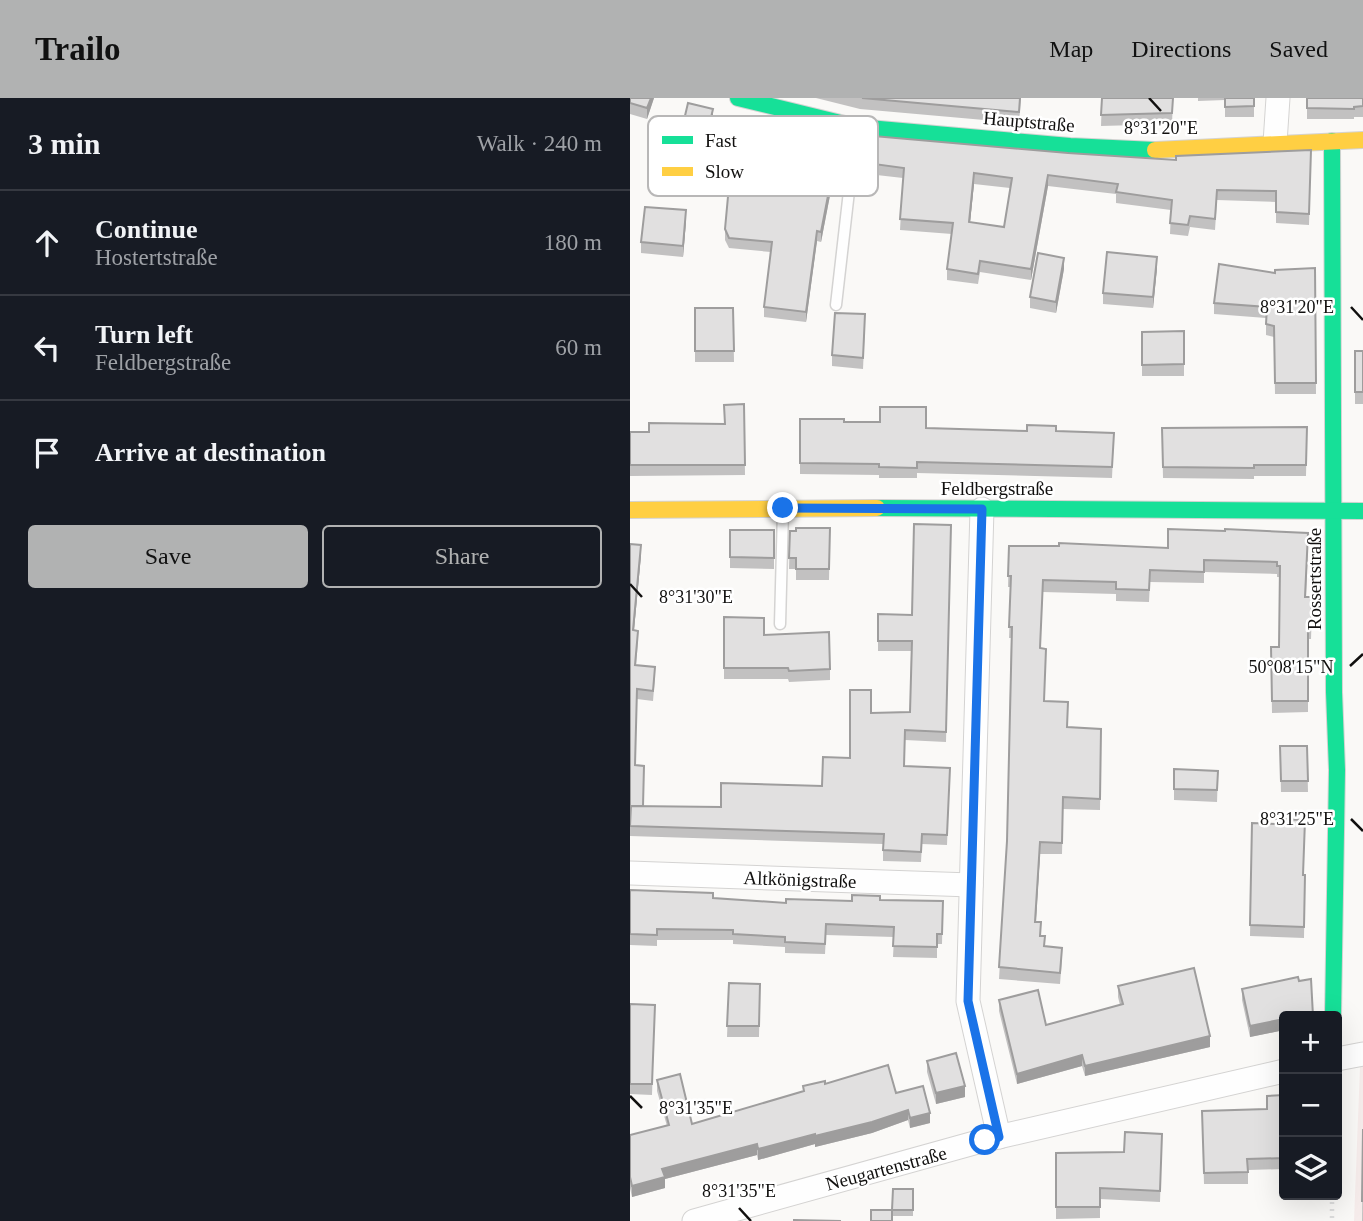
<!DOCTYPE html>
<meta charset="utf-8">
<style>
body{margin:0;font-family:"Times New Roman",serif;background:#242831;color:#f1f3f6}
.controls{position:absolute;right:21px;bottom:21px;display:grid;overflow:hidden;border-radius:7px;box-shadow:0 7px 28px #0002}
.controls button{width:63px;height:63px;display:grid;place-items:center;padding:0;border:0;border-bottom:2px solid #363941;background:#171b24;color:#f1f3f6;font:35px sans-serif}
.stop{position:absolute;width:21px;height:21px;margin:-16px;border:5px solid #1a73e8;border-radius:50%;background:#fff}
.stop.end{background:#1a73e8;border-color:#fff;box-shadow:0 2px 7px #0008}
.list{margin:0;padding:0;list-style:none}
h2{display:flex;justify-content:space-between;align-items:center;height:91px;margin:0;padding:0 28px;font-size:30px}
h2 small{font-size:23px;font-weight:400;color:#9ea1a6}
.list li{display:grid;grid-template-columns:46px 1fr auto;gap:21px;align-items:center;box-sizing:border-box;height:105px;padding:0 28px;border-top:2px solid #363941}
.list b{display:block;font-size:26px;white-space:nowrap}
.list p{margin:0;font-size:23px;white-space:nowrap;color:#9ea1a6}
.list em{font-size:23px;font-style:normal;color:#9ea1a6}
.actions{display:flex;gap:14px;padding:21px 28px}
.actions a{flex:1;padding:16px 0;border:2px solid #b1b2b2;border-radius:7px;text-align:center;font-size:24px;color:#b1b2b2}
.actions .main{background:#b1b2b2;color:#111}
.icon{flex:none;width:38px;height:38px;fill:none;stroke:currentColor;stroke-width:2;stroke-linecap:round;stroke-linejoin:round}
.map{position:relative;flex:none;width:733px;height:1123px;overflow:hidden}
header{display:flex;align-items:center;gap:42px;box-sizing:border-box;height:98px;padding:0 35px;background:#b1b2b2;color:#111}
header strong{font-size:33px}
nav{display:flex;gap:38px;margin-inline-start:auto;font-size:24px}
main{display:flex}
aside{flex:1;background:#171b24}
.map>svg:first-child{display:block}
.education{fill:#f6eceb}
.lines{fill:none;stroke-linecap:round;stroke-linejoin:round}
.lane-casing{stroke:#d4d3d2;stroke-width:13}
.street-casing{stroke:#d4d3d2;stroke-width:25}
.fast-casing{stroke:#d4d3d2;stroke-width:18}
.slow-casing{stroke:#d4d3d2;stroke-width:18}
.path{stroke:#ddd;stroke-width:4.5;stroke-dasharray:2 5;stroke-linecap:butt}
.lane{stroke:#fefefe;stroke-width:10}
.street{stroke:#fefefe;stroke-width:23}
.fast{stroke:#16e098;stroke-width:16}
.slow{stroke:#ffcf43;stroke-width:16}
.wall{fill:#c2c1c1;fill-rule:evenodd}
.shaded-wall{fill:#9e9d9d}
.building{fill:#e1e0e0;stroke:#9e9d9d;stroke-width:2;fill-rule:evenodd}
.route{stroke:#1a73e8;stroke-width:9}
.ticks{fill:none;stroke:#11100f;stroke-width:2.5}
.labels{text-anchor:middle;stroke-width:5;stroke-linejoin:round;paint-order:stroke}
.street-label{font-size:19px;fill:#11100f;stroke:#fff}
.key{fill:#fff;stroke:#b8b7b7;stroke-width:2}
.key-label{font-size:19px;fill:#11100f}
.ticks-label{font-size:18px;text-anchor:middle;fill:#11100f;stroke:#fff;stroke-width:5;stroke-linejoin:round;paint-order:stroke}
</style>
<header>
<strong>Trailo</strong>
<nav><a>Map</a><a>Directions</a><a>Saved</a></nav>
</header>
<main>
<aside>
<h2>3 min<small>Walk · 240 m</small></h2>
<ul class="list">
<li><svg class="icon" aria-label="ahead" viewBox="0 0 24 24"><path d="M12 20V5M6 11l6-6 6 6"/></svg><div><b>Continue</b><p>Hostertstraße</p></div><em>180 m</em></li>
<li><svg class="icon" aria-label="left" viewBox="0 0 24 24"><path d="M17 20v-9H6M10 6l-5 5 5 5"/></svg><div><b>Turn left</b><p>Feldbergstraße</p></div><em>60 m</em></li>
<li><svg class="icon" aria-label="arrive" viewBox="0 0 24 24"><path d="M6 21V4h12l-3 4 3 4H6"/></svg><div><b>Arrive at destination</b></div></li>
</ul>
<div class="actions"><a class="main">Save</a><a>Share</a></div>
</aside>
<div class="map">
<svg width="733" height="1123" viewBox="0 0 733 1123">
<rect width="100%" height="100%" fill="#faf9f7"/>
<!-- education -->
<path class="education" d="M 733,968 L 733,1123 L 724,1123 L 730,969 Z"/>
<g class="lines">
<!-- lane casing -->
<g class="lane-casing">
<g id="lane">
<path d="M 206,207 L 226,32"/>
<path d="M 150,526 L 153,413"/>
</g>
</g>
<!-- street casing -->
<g class="street-casing">
<g id="street">
<path d="M 645,45 L 648,0"/>
<path d="M 352,411 L 338,903 L 369,1039"/>
<path d="M 0,775 L 341,787"/>
<path d="M 707,961 L 733,956"/>
<path d="M 64,1123 L 355,1042 L 654,973"/>
</g>
</g>
<!-- fast casing -->
<g class="fast-casing">
<g id="fast">
<path d="M 108,0 L 227,29 L 440,48 L 525,52"/>
<path d="M 702,43 L 704,594 L 707,672 L 703,918"/>
<path d="M 247,410 L 733,413"/>
</g>
</g>
<!-- slow casing -->
<g class="slow-casing">
<g id="slow">
<path d="M 525,52 L 733,42"/>
<path d="M 0,412 L 247,410"/>
</g>
</g>
<!-- path -->
<path class="path" d="M 702,1097 L 702,1123"/>
<!-- lane -->
<use href="#lane" class="lane"/>
<!-- street -->
<use href="#street" class="street"/>
<!-- fast -->
<use href="#fast" class="fast"/>
<!-- slow -->
<use href="#slow" class="slow"/>
</g>
<!-- wall -->
<g class="wall">
<path d="M 0,0 L 24,0 L 17,21 L 0,16 Z"/>
<path d="M 186,0 L 391,0 L 389,25 L 230,11 Z"/>
<path d="M 472,0 L 543,0 L 542,26 L 471,28 Z"/>
<path d="M 568,0 L 624,0 L 624,19 L 595,19 L 595,2 L 568,3 Z"/>
<path d="M 677,0 L 733,0 L 733,19 L 724,19 L 724,21 L 677,21 Z"/>
<path d="M 83,22 L 75,56 L 50,50 L 50,39 Z"/>
<path d="M 217,45 L 211,88 L 202,87 L 191,144 L 187,143 L 176,224 L 134,219 L 134,209 L 141,154 L 99,150 L 95,142 L 95,131 L 107,78 L 168,73 Z"/>
<path d="M 681,52 L 679,127 L 646,125 L 646,104 L 587,102 L 585,132 L 560,129 L 558,138 L 540,136 L 541,112 L 486,105 L 486,96 L 418,88 L 401,182 L 350,174 L 348,186 L 317,182 L 317,171 L 322,136 L 270,132 L 273,80 L 229,75 L 229,64 L 438,55 L 546,62 ZM 344,86 L 380,90 L 374,129 L 340,124 Z"/>
<path d="M 56,123 L 53,159 L 11,155 L 11,144 Z"/>
<path d="M 527,170 L 523,210 L 473,206 L 473,195 Z"/>
<path d="M 685,170 L 686,296 L 645,296 L 644,239 L 636,237 L 636,220 L 584,216 L 584,205 L 645,175 Z"/>
<path d="M 434,171 L 426,215 L 400,210 L 400,199 Z"/>
<path d="M 65,210 L 103,210 L 104,264 L 65,264 Z"/>
<path d="M 235,227 L 233,271 L 202,268 L 202,257 Z"/>
<path d="M 554,233 L 554,278 L 512,278 L 512,234 Z"/>
<rect x="725" y="253" width="8" height="53"/>
<path d="M 114,306 L 115,377 L 0,378 L 0,334 L 19,334 L 94,326 Z"/>
<path d="M 170,321 L 296,330 L 484,335 L 482,380 L 287,375 L 287,380 L 249,380 L 249,377 L 170,376 Z"/>
<path d="M 677,329 L 676,378 L 624,378 L 624,381 L 533,380 L 532,330 Z"/>
<path d="M 321,427 L 316,644 L 275,642 L 274,668 L 320,670 L 317,747 L 292,746 L 291,764 L 253,763 L 253,746 L 0,738 L 0,446 L 11,457 L 4,532 L 8,543 L 6,568 L 25,579 L 23,603 L 7,601 L 5,667 L 14,708 L 91,709 L 192,688 L 220,660 L 241,615 L 280,614 L 281,553 L 248,553 L 248,516 L 282,517 Z"/>
<path d="M 200,430 L 199,482 L 166,482 L 166,471 L 159,471 L 160,433 Z"/>
<path d="M 100,432 L 144,432 L 144,471 L 100,470 Z"/>
<path d="M 678,447 L 676,499 L 682,511 L 681,541 L 678,541 L 678,614 L 642,615 L 641,549 L 649,549 L 650,479 L 647,479 L 647,476 L 574,474 L 574,485 L 520,484 L 519,504 L 486,503 L 486,496 L 413,494 L 410,550 L 414,603 L 438,629 L 471,631 L 470,712 L 433,711 L 432,756 L 410,756 L 406,824 L 415,848 L 432,861 L 430,886 L 369,881 L 377,743 L 381,540 L 379,540 L 381,489 L 378,489 L 379,448 L 538,450 Z"/>
<path d="M 94,519 L 134,537 L 200,571 L 200,582 L 159,584 L 158,581 L 94,581 Z"/>
<path d="M 650,648 L 677,648 L 678,694 L 651,694 Z"/>
<path d="M 544,671 L 588,673 L 587,704 L 544,702 Z"/>
<path d="M 622,725 L 674,777 L 675,777 L 674,840 L 620,838 Z"/>
<path d="M 0,792 L 83,800 L 156,805 L 250,802 L 313,803 L 312,846 L 307,846 L 307,860 L 263,859 L 264,839 L 196,837 L 195,856 L 155,855 L 155,849 L 103,846 L 103,842 L 27,842 L 27,848 L 0,847 Z"/>
<path d="M 99,885 L 130,886 L 129,939 L 97,939 Z"/>
<path d="M 488,888 L 580,949 L 455,978 L 452,968 L 387,986 L 369,913 L 369,902 L 416,927 L 490,907 L 488,899 Z"/>
<path d="M 612,891 L 683,918 L 654,918 L 654,932 L 620,939 L 612,902 Z"/>
<path d="M 0,906 L 25,907 L 22,997 L 0,996 Z"/>
<path d="M 297,963 L 335,999 L 306,1006 L 297,974 Z"/>
<path d="M 27,982 L 62,1026 L 173,993 L 173,988 L 195,986 L 266,995 L 300,1025 L 280,1030 L 278,1022 L 242,1035 L 185,1049 L 185,1046 L 128,1062 L 127,1057 L 35,1081 L 35,1090 L 2,1099 L 0,1090 L 0,1037 L 37,1028 L 27,993 Z"/>
<path d="M 654,997 L 654,1071 L 618,1072 L 618,1086 L 574,1086 L 572,1013 L 637,1011 Z"/>
<path d="M 733,1031 L 733,1123 L 732,1123 Z"/>
<path d="M 532,1036 L 530,1104 L 470,1101 L 470,1120 L 426,1121 L 426,1055 L 494,1054 Z"/>
<path d="M 263,1091 L 283,1091 L 283,1118 L 262,1118 Z"/>
</g>
<!-- shaded-wall -->
<g class="shaded-wall">
<path d="M 21,0 L 24,0 L 17,21 L 17,10 Z"/>
<path d="M 83,11 L 83,22 L 75,56 L 75,45 Z"/>
<path d="M 217,35 L 217,45 L 211,88 L 211,78 Z"/>
<path d="M 344,75 L 344,86 L 339,135 L 339,124 Z"/>
<path d="M 202,77 L 202,87 L 191,144 L 191,134 Z"/>
<path d="M 418,77 L 418,88 L 401,182 L 401,171 Z"/>
<path d="M 56,112 L 56,123 L 53,159 L 53,148 Z"/>
<path d="M 187,133 L 187,143 L 176,224 L 176,214 Z"/>
<path d="M 527,159 L 527,170 L 523,210 L 523,199 Z"/>
<path d="M 434,160 L 434,171 L 426,215 L 426,204 Z"/>
<path d="M 11,447 L 11,457 L 3,542 L 3,532 Z"/>
<path d="M 410,744 L 410,756 L 405,835 L 405,824 Z"/>
<path d="M 654,921 L 654,932 L 620,939 L 620,928 Z"/>
<path d="M 580,938 L 580,949 L 455,978 L 455,968 Z"/>
<path d="M 452,957 L 452,968 L 387,986 L 387,976 Z"/>
<path d="M 335,988 L 335,999 L 306,1006 L 306,995 Z"/>
<path d="M 278,1012 L 278,1022 L 242,1035 L 185,1049 L 185,1038 Z"/>
<path d="M 300,1015 L 300,1025 L 280,1030 L 280,1020 Z"/>
<path d="M 185,1036 L 185,1046 L 128,1062 L 128,1051 Z"/>
<path d="M 127,1046 L 127,1057 L 35,1081 L 35,1090 L 2,1099 L 2,1088 L 32,1071 Z"/>
</g>
<!-- building -->
<g class="building">
<path d="M 0,0 L 21,0 L 17,10 L 0,5 Z"/>
<path d="M 232,0 L 390,0 L 389,14 Z"/>
<path d="M 472,0 L 543,0 L 542,15 L 471,17 Z"/>
<path d="M 595,0 L 624,0 L 624,8 L 595,9 Z"/>
<path d="M 677,0 L 733,0 L 733,8 L 724,9 L 724,11 L 677,10 Z"/>
<path d="M 58,5 L 83,11 L 75,45 L 50,39 Z"/>
<path d="M 176,25 L 217,35 L 211,78 L 202,77 L 191,134 L 187,133 L 176,214 L 134,209 L 142,144 L 99,140 L 95,131 L 100,77 L 107,78 L 108,67 L 140,70 L 141,62 L 168,73 Z"/>
<path d="M 232,37 L 438,55 L 546,62 L 546,58 L 681,52 L 679,116 L 646,114 L 646,93 L 587,92 L 585,121 L 560,118 L 558,127 L 540,125 L 542,102 L 486,94 L 488,86 L 418,77 L 401,171 L 350,163 L 348,176 L 317,171 L 323,125 L 270,121 L 274,70 L 229,64 ZM 344,75 L 382,80 L 374,129 L 339,124 Z"/>
<path d="M 15,109 L 56,112 L 53,148 L 11,144 Z"/>
<path d="M 477,154 L 527,159 L 523,199 L 473,195 Z"/>
<path d="M 408,155 L 434,160 L 426,204 L 400,199 Z"/>
<path d="M 589,166 L 645,175 L 645,172 L 685,170 L 686,285 L 645,285 L 644,228 L 636,226 L 637,209 L 584,205 Z"/>
<path d="M 65,210 L 103,210 L 104,253 L 65,253 Z"/>
<path d="M 205,215 L 235,216 L 233,260 L 202,257 Z"/>
<path d="M 554,233 L 554,266 L 512,267 L 512,234 Z"/>
<rect x="725" y="253" width="8" height="41"/>
<path d="M 114,306 L 115,367 L 0,367 L 0,334 L 19,334 L 19,325 L 95,326 L 94,307 Z"/>
<path d="M 250,309 L 296,309 L 296,330 L 397,333 L 397,327 L 426,328 L 426,333 L 484,335 L 482,369 L 287,364 L 287,370 L 249,369 L 249,366 L 170,365 L 170,321 L 214,321 L 214,324 L 250,324 Z"/>
<path d="M 677,329 L 676,367 L 624,367 L 624,370 L 533,369 L 532,330 Z"/>
<path d="M 284,426 L 321,427 L 316,634 L 275,632 L 274,668 L 320,670 L 317,737 L 292,736 L 291,754 L 253,752 L 254,736 L 0,728 L 1,708 L 91,709 L 91,685 L 192,688 L 193,659 L 220,660 L 220,592 L 241,592 L 241,615 L 280,614 L 282,543 L 248,543 L 248,516 L 282,517 Z"/>
<path d="M 166,430 L 200,430 L 199,471 L 166,471 L 166,460 L 159,460 L 160,433 L 166,433 Z"/>
<path d="M 538,431 L 595,433 L 595,431 L 678,435 L 675,499 L 682,499 L 681,530 L 678,530 L 678,603 L 642,603 L 641,549 L 649,549 L 650,468 L 647,468 L 647,464 L 574,462 L 574,474 L 520,472 L 519,492 L 486,491 L 486,484 L 413,482 L 410,550 L 416,551 L 414,603 L 438,604 L 437,629 L 471,631 L 470,701 L 433,699 L 432,745 L 410,744 L 405,824 L 411,824 L 410,838 L 415,838 L 414,848 L 432,850 L 430,875 L 369,869 L 377,743 L 382,529 L 379,529 L 381,478 L 378,478 L 379,448 L 429,448 L 429,445 L 538,450 Z"/>
<path d="M 100,432 L 144,432 L 144,460 L 100,459 Z"/>
<path d="M 0,446 L 11,447 L 3,532 L 8,533 L 5,567 L 25,569 L 23,593 L 7,591 L 5,667 L 14,668 L 13,708 L 0,708 Z"/>
<path d="M 94,519 L 134,520 L 134,537 L 199,534 L 200,571 L 159,573 L 158,570 L 94,570 Z"/>
<path d="M 650,648 L 677,648 L 678,683 L 651,683 Z"/>
<path d="M 544,671 L 588,673 L 587,692 L 544,691 Z"/>
<path d="M 646,721 L 675,722 L 673,777 L 675,777 L 674,829 L 620,827 L 622,725 L 646,726 Z"/>
<path d="M 0,792 L 83,795 L 83,800 L 156,805 L 156,801 L 222,803 L 222,797 L 250,798 L 250,802 L 313,803 L 312,836 L 307,836 L 307,849 L 263,848 L 264,829 L 196,826 L 195,846 L 155,844 L 155,839 L 103,836 L 103,832 L 27,831 L 27,837 L 0,836 Z"/>
<path d="M 564,870 L 580,938 L 455,968 L 452,957 L 387,976 L 369,902 L 408,892 L 416,927 L 493,906 L 488,888 Z"/>
<path d="M 668,879 L 669,883 L 681,881 L 683,918 L 669,917 L 654,918 L 654,921 L 620,928 L 612,891 Z"/>
<path d="M 99,885 L 130,886 L 129,928 L 97,928 Z"/>
<path d="M 0,906 L 25,907 L 22,986 L 0,986 Z"/>
<path d="M 326,955 L 335,988 L 306,995 L 297,963 Z"/>
<path d="M 258,967 L 266,995 L 293,988 L 300,1015 L 280,1020 L 278,1012 L 242,1024 L 185,1038 L 185,1036 L 128,1051 L 127,1046 L 32,1071 L 35,1079 L 2,1088 L 0,1079 L 0,1037 L 39,1027 L 27,982 L 50,976 L 62,1026 L 174,993 L 173,988 L 195,983 L 195,986 Z"/>
<path d="M 654,997 L 654,1060 L 617,1061 L 618,1074 L 574,1075 L 572,1013 L 637,1011 L 637,998 Z"/>
<path d="M 733,1031 L 733,1103 L 732,1103 Z"/>
<path d="M 495,1034 L 532,1036 L 530,1093 L 470,1090 L 470,1109 L 426,1109 L 426,1055 L 494,1054 Z"/>
<path d="M 263,1091 L 283,1091 L 283,1112 L 262,1112 Z"/>
<rect x="241" y="1112" width="21" height="11"/>
<path d="M 164,1122 L 211,1123 L 164,1123 Z"/>
</g>
<g class="lines">
<!-- route -->
<path class="route" d="M 153,410 L 352,411 L 338,903 L 369,1039 L 355,1042"/>
</g>
<!-- ticks -->
<path class="ticks" d="M 519,0 L 531,13M 721,209 L 733,222M 0,486 L 12,499M 720,568 L 733,556M 721,721 L 733,733M 0,998 L 12,1010M 109,1110 L 121,1123"/>
<g class="labels">
<!-- street labels -->
<g class="street-label">
<text transform="translate(399 23) rotate(5)" y="7">Hauptstraße</text>
<text x="367" y="397">Feldbergstraße</text>
<text transform="translate(684 481) rotate(-90)" y="7">Rossertstraße</text>
<text transform="translate(170 781) rotate(2)" y="7">Altkönigstraße</text>
<text transform="translate(256 1070) rotate(-15)" y="7">Neugartenstraße</text>
</g>
</g>
<!-- legend -->
<rect x="18" y="18" width="230" height="80" rx="10" class="key"/>
<rect x="32" y="38" width="31" height="8" fill="#16e098"/>
<rect x="32" y="69" width="31" height="9" fill="#ffcf43"/>
<g class="key-label">
<text x="75" y="49">Fast</text>
<text x="75" y="80">Slow</text>
</g>
<g class="ticks-label">
<text x="531" y="36">8°31'20"E</text>
<text x="667" y="215">8°31'20"E</text>
<text x="66" y="505">8°31'30"E</text>
<text x="661" y="575">50°08'15"N</text>
<text x="667" y="727">8°31'25"E</text>
<text x="66" y="1016">8°31'35"E</text>
<text x="109" y="1099">8°31'35"E</text>
</g>
</svg>
<div class="controls">
<button>+</button>
<button>−</button>
<button><svg class="icon" aria-label="layers" viewBox="0 0 24 24"><path d="M12 4l9 5-9 5-9-5zM3 14l9 5 9-5"/></svg></button>
</div>
<div class="stop" style="left:355px;top:1042px"></div>
<div class="stop end" style="left:153px;top:410px"></div>
</div>
</main>
